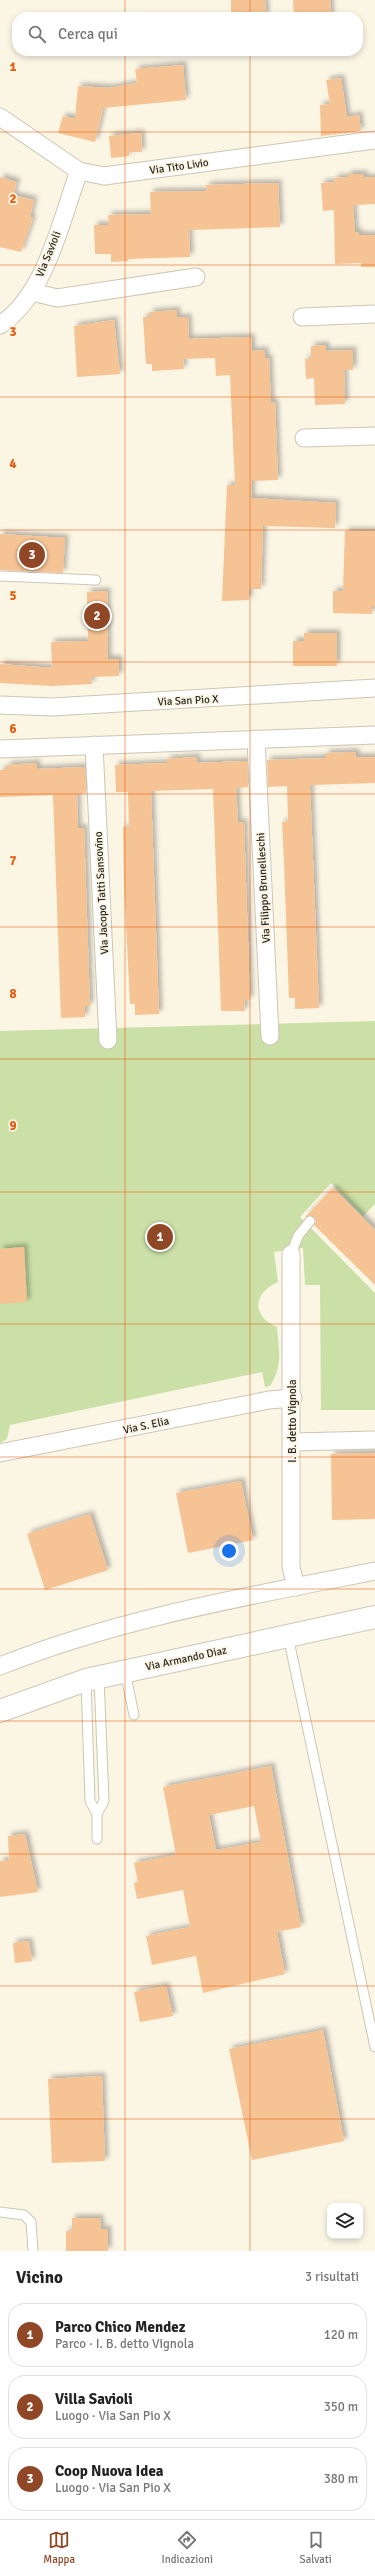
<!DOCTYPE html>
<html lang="it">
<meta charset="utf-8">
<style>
body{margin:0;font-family:Signika,sans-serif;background:#f2f2f2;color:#222}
.controls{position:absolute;right:12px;bottom:12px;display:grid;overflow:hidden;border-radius:8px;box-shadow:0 2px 6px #0003}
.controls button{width:36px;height:36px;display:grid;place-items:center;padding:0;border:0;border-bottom:1px solid #e0e0e0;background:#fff;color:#222;font:20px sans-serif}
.you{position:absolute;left:229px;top:1551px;width:14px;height:14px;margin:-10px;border:3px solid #fff;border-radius:50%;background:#1a73e8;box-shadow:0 0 0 6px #1a73e833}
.badge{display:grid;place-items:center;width:26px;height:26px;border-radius:50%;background:#8f4725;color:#fff;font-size:13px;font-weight:700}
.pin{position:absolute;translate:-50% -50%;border:2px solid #fff;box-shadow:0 1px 4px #0006}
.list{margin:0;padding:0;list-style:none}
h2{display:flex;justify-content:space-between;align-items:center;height:52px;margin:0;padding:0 16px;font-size:17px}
h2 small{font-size:13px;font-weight:400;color:#767676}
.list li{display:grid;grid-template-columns:26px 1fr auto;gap:12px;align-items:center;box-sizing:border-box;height:64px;margin:0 8px 8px;padding:0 8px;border:1px solid #e0e0e0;border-radius:16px}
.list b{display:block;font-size:15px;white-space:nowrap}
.list p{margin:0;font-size:13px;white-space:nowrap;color:#767676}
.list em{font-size:13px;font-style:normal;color:#767676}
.icon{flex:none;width:22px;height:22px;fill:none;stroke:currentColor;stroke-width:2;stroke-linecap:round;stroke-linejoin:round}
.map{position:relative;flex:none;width:375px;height:2251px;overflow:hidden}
.search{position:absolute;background:#fff;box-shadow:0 2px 6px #0003;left:12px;right:12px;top:12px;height:44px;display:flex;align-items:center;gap:10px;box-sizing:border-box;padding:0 14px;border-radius:16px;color:#767676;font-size:15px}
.sheet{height:268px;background:#fff}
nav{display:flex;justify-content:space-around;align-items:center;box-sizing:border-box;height:56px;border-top:1px solid #e0e0e0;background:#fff;font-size:11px;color:#767676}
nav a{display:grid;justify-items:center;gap:2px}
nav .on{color:#8f4725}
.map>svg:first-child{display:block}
.green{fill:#cae0a7}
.building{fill:#f6c494;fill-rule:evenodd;filter:url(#shadow)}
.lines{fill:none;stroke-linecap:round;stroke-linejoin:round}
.service-casing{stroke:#ccc6b5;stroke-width:11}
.minor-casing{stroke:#ccc6b5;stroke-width:19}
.tertiary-casing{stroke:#ccc6b5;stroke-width:24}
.service{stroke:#fff;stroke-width:9}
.minor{stroke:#fff;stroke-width:17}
.tertiary{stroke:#fff;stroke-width:22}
.grid{fill:none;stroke:#e8590c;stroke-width:1;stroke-opacity:0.55}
.labels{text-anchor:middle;stroke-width:3.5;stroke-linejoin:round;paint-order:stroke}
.street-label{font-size:11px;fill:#2c2923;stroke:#fbf5e4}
.grid-label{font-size:13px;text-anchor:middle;font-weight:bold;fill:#e8590c;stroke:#fbf5e4;stroke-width:3.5;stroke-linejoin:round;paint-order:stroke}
</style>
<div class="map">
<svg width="375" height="2251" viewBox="0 0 375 2251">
<defs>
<filter id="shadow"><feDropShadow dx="3.5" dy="-3.5" stdDeviation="2" flood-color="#0004"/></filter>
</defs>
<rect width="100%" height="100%" fill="#fbf5e4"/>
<!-- green -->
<path class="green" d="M 375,1021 L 375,1204 L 363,1216 L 331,1183 L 300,1217 L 375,1293 L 375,1410 L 321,1410 L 320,1285 L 305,1285 L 303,1248 L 274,1252 L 278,1282 C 253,1293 251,1316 277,1327 C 279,1351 283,1365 270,1386 L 265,1387 L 262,1372 L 10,1425 L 7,1439 L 0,1443 L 0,1031 Z"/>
<!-- building -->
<g class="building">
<path d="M 231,0 L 265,0 L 266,17 L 231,17 Z"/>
<path d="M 293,0 L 330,0 L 331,17 L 294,17 Z"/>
<path d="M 183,65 L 186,100 L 103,108 L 95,142 L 58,133 L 63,116 L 75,119 L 78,86 L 109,88 L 137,83 L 135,69 Z"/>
<path d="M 341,78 L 347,117 L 359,115 L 361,131 L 321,136 L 320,105 L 330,104 L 326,80 Z"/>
<path d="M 141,133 L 142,152 L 129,152 L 129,156 L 111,158 L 109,136 Z"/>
<path d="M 348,174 L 364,174 L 364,178 L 375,177 L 375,204 L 353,205 L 355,232 L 359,232 L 359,235 L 375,235 L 375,267 L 361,267 L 361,263 L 335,264 L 334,210 L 323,211 L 321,183 L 335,182 L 334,178 L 348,177 Z"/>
<path d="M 0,177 L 17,182 L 13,195 L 34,200 L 30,217 L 33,218 L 21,252 L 0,247 Z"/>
<path d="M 278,183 L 280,227 L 189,230 L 190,257 L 128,259 L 128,261 L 111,262 L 111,254 L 95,254 L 94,225 L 109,225 L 108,215 L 151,214 L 150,192 L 207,191 L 206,185 Z"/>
<path d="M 177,310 L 177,318 L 188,317 L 189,339 L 251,337 L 252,351 L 265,350 L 265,358 L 269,358 L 271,403 L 275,402 L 278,480 L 252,481 L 251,498 L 336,503 L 335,528 L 263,526 L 261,589 L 249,589 L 249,600 L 222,601 L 227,485 L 235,485 L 230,375 L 216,376 L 215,358 L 183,359 L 184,369 L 152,371 L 152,364 L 146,364 L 143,317 L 150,317 L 150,312 Z"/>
<path d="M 114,320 L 120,374 L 77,377 L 74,326 Z"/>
<path d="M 326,345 L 326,351 L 353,350 L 353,370 L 344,370 L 345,404 L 315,405 L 314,378 L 306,379 L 305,359 L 311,358 L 311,346 Z"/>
<path d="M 345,531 L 375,531 L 375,606 L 372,606 L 372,614 L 333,613 L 333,591 L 343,591 Z"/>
<path d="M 0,534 L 65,538 L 63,573 L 0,570 Z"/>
<path d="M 107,591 L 108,659 L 119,659 L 119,676 L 91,677 L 92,684 L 52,686 L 0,683 L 0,664 L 52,668 L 51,642 L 88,641 L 87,592 Z"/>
<path d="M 304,633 L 337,633 L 337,666 L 293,666 L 293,641 L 304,641 Z"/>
<path d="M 356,752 L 356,757 L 375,757 L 375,783 L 310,785 L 319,1008 L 295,1009 L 295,998 L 289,998 L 284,862 L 282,822 L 288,821 L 287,786 L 268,787 L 267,760 L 326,758 L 326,753 Z"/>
<path d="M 197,757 L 197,763 L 247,761 L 248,787 L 236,788 L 238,823 L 244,822 L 250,1000 L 244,1000 L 245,1011 L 221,1011 L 213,789 L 151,791 L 159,1014 L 135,1015 L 135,1004 L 130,1004 L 124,885 L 123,827 L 129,827 L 128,792 L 116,792 L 115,765 L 167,763 L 167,759 Z"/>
<path d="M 37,763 L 37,769 L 85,767 L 86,793 L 77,794 L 78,828 L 84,828 L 90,1006 L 85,1006 L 85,1017 L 61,1018 L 53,795 L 0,797 L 0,770 L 7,769 L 7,765 Z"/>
<path d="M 333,1188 L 375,1230 L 375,1285 L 314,1225 L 316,1222 L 314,1217 L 305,1217 Z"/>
<path d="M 24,1247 L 27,1302 L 0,1304 L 0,1249 Z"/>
<path d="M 375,1453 L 375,1519 L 332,1520 L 331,1454 Z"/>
<path d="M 241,1481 L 253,1540 L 188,1553 L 176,1493 Z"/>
<path d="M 90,1514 L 108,1570 L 45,1590 L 27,1534 Z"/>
<path d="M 271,1766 L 301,1927 L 277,1932 L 285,1974 L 203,1993 L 196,1956 L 152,1965 L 146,1936 L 190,1927 L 183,1890 L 137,1899 L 134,1883 L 138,1882 L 134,1863 L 176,1855 L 163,1787 ZM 254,1806 L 261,1842 L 216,1850 L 209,1815 Z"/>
<path d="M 25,1834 L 38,1892 L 0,1897 L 0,1861 L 9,1860 L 8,1836 Z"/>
<path d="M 29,1941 L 32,1961 L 15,1963 L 13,1943 Z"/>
<path d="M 166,1986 L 173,2016 L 140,2022 L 134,1992 Z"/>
<path d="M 323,2030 L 344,2141 L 252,2160 L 229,2049 Z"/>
<path d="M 102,2076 L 105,2161 L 52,2163 L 48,2079 Z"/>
<path d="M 72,2218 L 100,2218 L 101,2229 L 108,2229 L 108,2251 L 66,2251 L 66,2231 L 72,2231 Z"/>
</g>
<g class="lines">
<!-- service casing -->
<g class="service-casing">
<g id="service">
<path d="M 0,576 L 96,580"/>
<path d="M 291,1254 L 298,1236 L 310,1221"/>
<path d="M 288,1636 L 375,2047"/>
<path d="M 125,1671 L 134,1715"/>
<path d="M 86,1680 L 90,1801 L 97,1814"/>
<path d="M 97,1839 L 97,1814 L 104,1801 L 99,1677"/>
<path d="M 0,2212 L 24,2215 L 31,2222 L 33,2251"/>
</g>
</g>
<!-- minor casing -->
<g class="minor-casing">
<g id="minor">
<path d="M 0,117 L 79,171 L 104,176 L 375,140"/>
<path d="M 32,292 L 57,298 L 196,277"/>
<path d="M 302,317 L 375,314"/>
<path d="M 0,325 C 46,295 61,220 79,171"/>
<path d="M 304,438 L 375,436"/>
<path d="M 0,705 L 52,707 L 375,688"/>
<path d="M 256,739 L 270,1036"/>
<path d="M 94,745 L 108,1040"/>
<path d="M 0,749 L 375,735"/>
<path d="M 291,1254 L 291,1567 L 296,1587"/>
<path d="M 292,1442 L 375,1440"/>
<path d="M 0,1453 L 269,1400 L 293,1398"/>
<path d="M 0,1666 C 119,1618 250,1596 375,1571"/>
</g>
</g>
<!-- tertiary casing -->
<g class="tertiary-casing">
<path id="tertiary" d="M 0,1711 L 86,1680 L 375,1617"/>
</g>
<!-- service -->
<use href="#service" class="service"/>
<!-- minor -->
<use href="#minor" class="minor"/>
<!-- tertiary -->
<use href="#tertiary" class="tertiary"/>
</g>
<!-- grid -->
<path class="grid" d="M 125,0 L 125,17M 250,0 L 250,17M 125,51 L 125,2251M 250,51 L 250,2251M 0,132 L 375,132M 0,265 L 375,265M 0,397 L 375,397M 0,530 L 375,530M 0,662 L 375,662M 0,794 L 375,794M 0,927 L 375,927M 0,1059 L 375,1059M 0,1192 L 375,1192M 0,1324 L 375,1324M 0,1457 L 375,1457M 0,1589 L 375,1589M 0,1721 L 375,1721M 0,1854 L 375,1854M 0,1986 L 375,1986M 0,2119 L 375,2119"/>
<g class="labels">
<!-- street labels -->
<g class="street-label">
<text transform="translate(179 166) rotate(-8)" y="4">Via Tito Livio</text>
<text transform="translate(48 254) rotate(-68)" y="4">Via Savioli</text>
<text transform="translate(188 700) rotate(-3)" y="4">Via San Pio X</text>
<text transform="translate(263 888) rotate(-93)" y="4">Via Filippo Brunelleschi</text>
<text transform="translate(101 893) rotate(-93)" y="4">Via Jacopo Tatti Sansovino</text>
<text transform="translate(292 1421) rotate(-90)" y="4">I. B. detto Vignola</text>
<text transform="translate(146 1425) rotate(-12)" y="4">Via S. Elia</text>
<text transform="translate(186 1658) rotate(-12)" y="4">Via Armando Diaz</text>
</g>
</g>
<g class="grid-label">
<text x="13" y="71">1</text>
<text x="13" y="203">2</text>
<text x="13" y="336">3</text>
<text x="13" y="468">4</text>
<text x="13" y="600">5</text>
<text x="13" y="733">6</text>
<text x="13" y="865">7</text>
<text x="13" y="998">8</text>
<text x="13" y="1130">9</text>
</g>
</svg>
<div class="controls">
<button><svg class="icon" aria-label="layers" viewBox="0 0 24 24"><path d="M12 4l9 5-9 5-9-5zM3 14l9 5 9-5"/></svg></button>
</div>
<div class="you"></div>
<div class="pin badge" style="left:160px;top:1237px">1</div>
<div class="pin badge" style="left:97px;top:616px">2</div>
<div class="pin badge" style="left:32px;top:555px">3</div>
<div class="search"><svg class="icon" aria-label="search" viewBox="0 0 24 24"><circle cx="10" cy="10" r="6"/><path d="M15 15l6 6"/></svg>Cerca qui</div>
</div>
<section class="sheet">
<h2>Vicino<small>3 risultati</small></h2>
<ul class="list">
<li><span class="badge">1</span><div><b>Parco Chico Mendez</b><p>Parco · I. B. detto Vignola</p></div><em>120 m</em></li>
<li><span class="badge">2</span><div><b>Villa Savioli</b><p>Luogo · Via San Pio X</p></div><em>350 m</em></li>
<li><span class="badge">3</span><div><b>Coop Nuova Idea</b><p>Luogo · Via San Pio X</p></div><em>380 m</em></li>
</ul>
</section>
<nav>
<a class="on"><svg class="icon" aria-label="map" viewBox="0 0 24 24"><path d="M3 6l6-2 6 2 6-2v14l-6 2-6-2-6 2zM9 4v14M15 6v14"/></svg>Mappa</a>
<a><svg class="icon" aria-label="directions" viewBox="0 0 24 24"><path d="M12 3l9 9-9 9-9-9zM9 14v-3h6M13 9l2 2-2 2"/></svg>Indicazioni</a>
<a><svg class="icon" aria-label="saved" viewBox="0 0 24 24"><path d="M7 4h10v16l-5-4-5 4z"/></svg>Salvati</a>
</nav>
